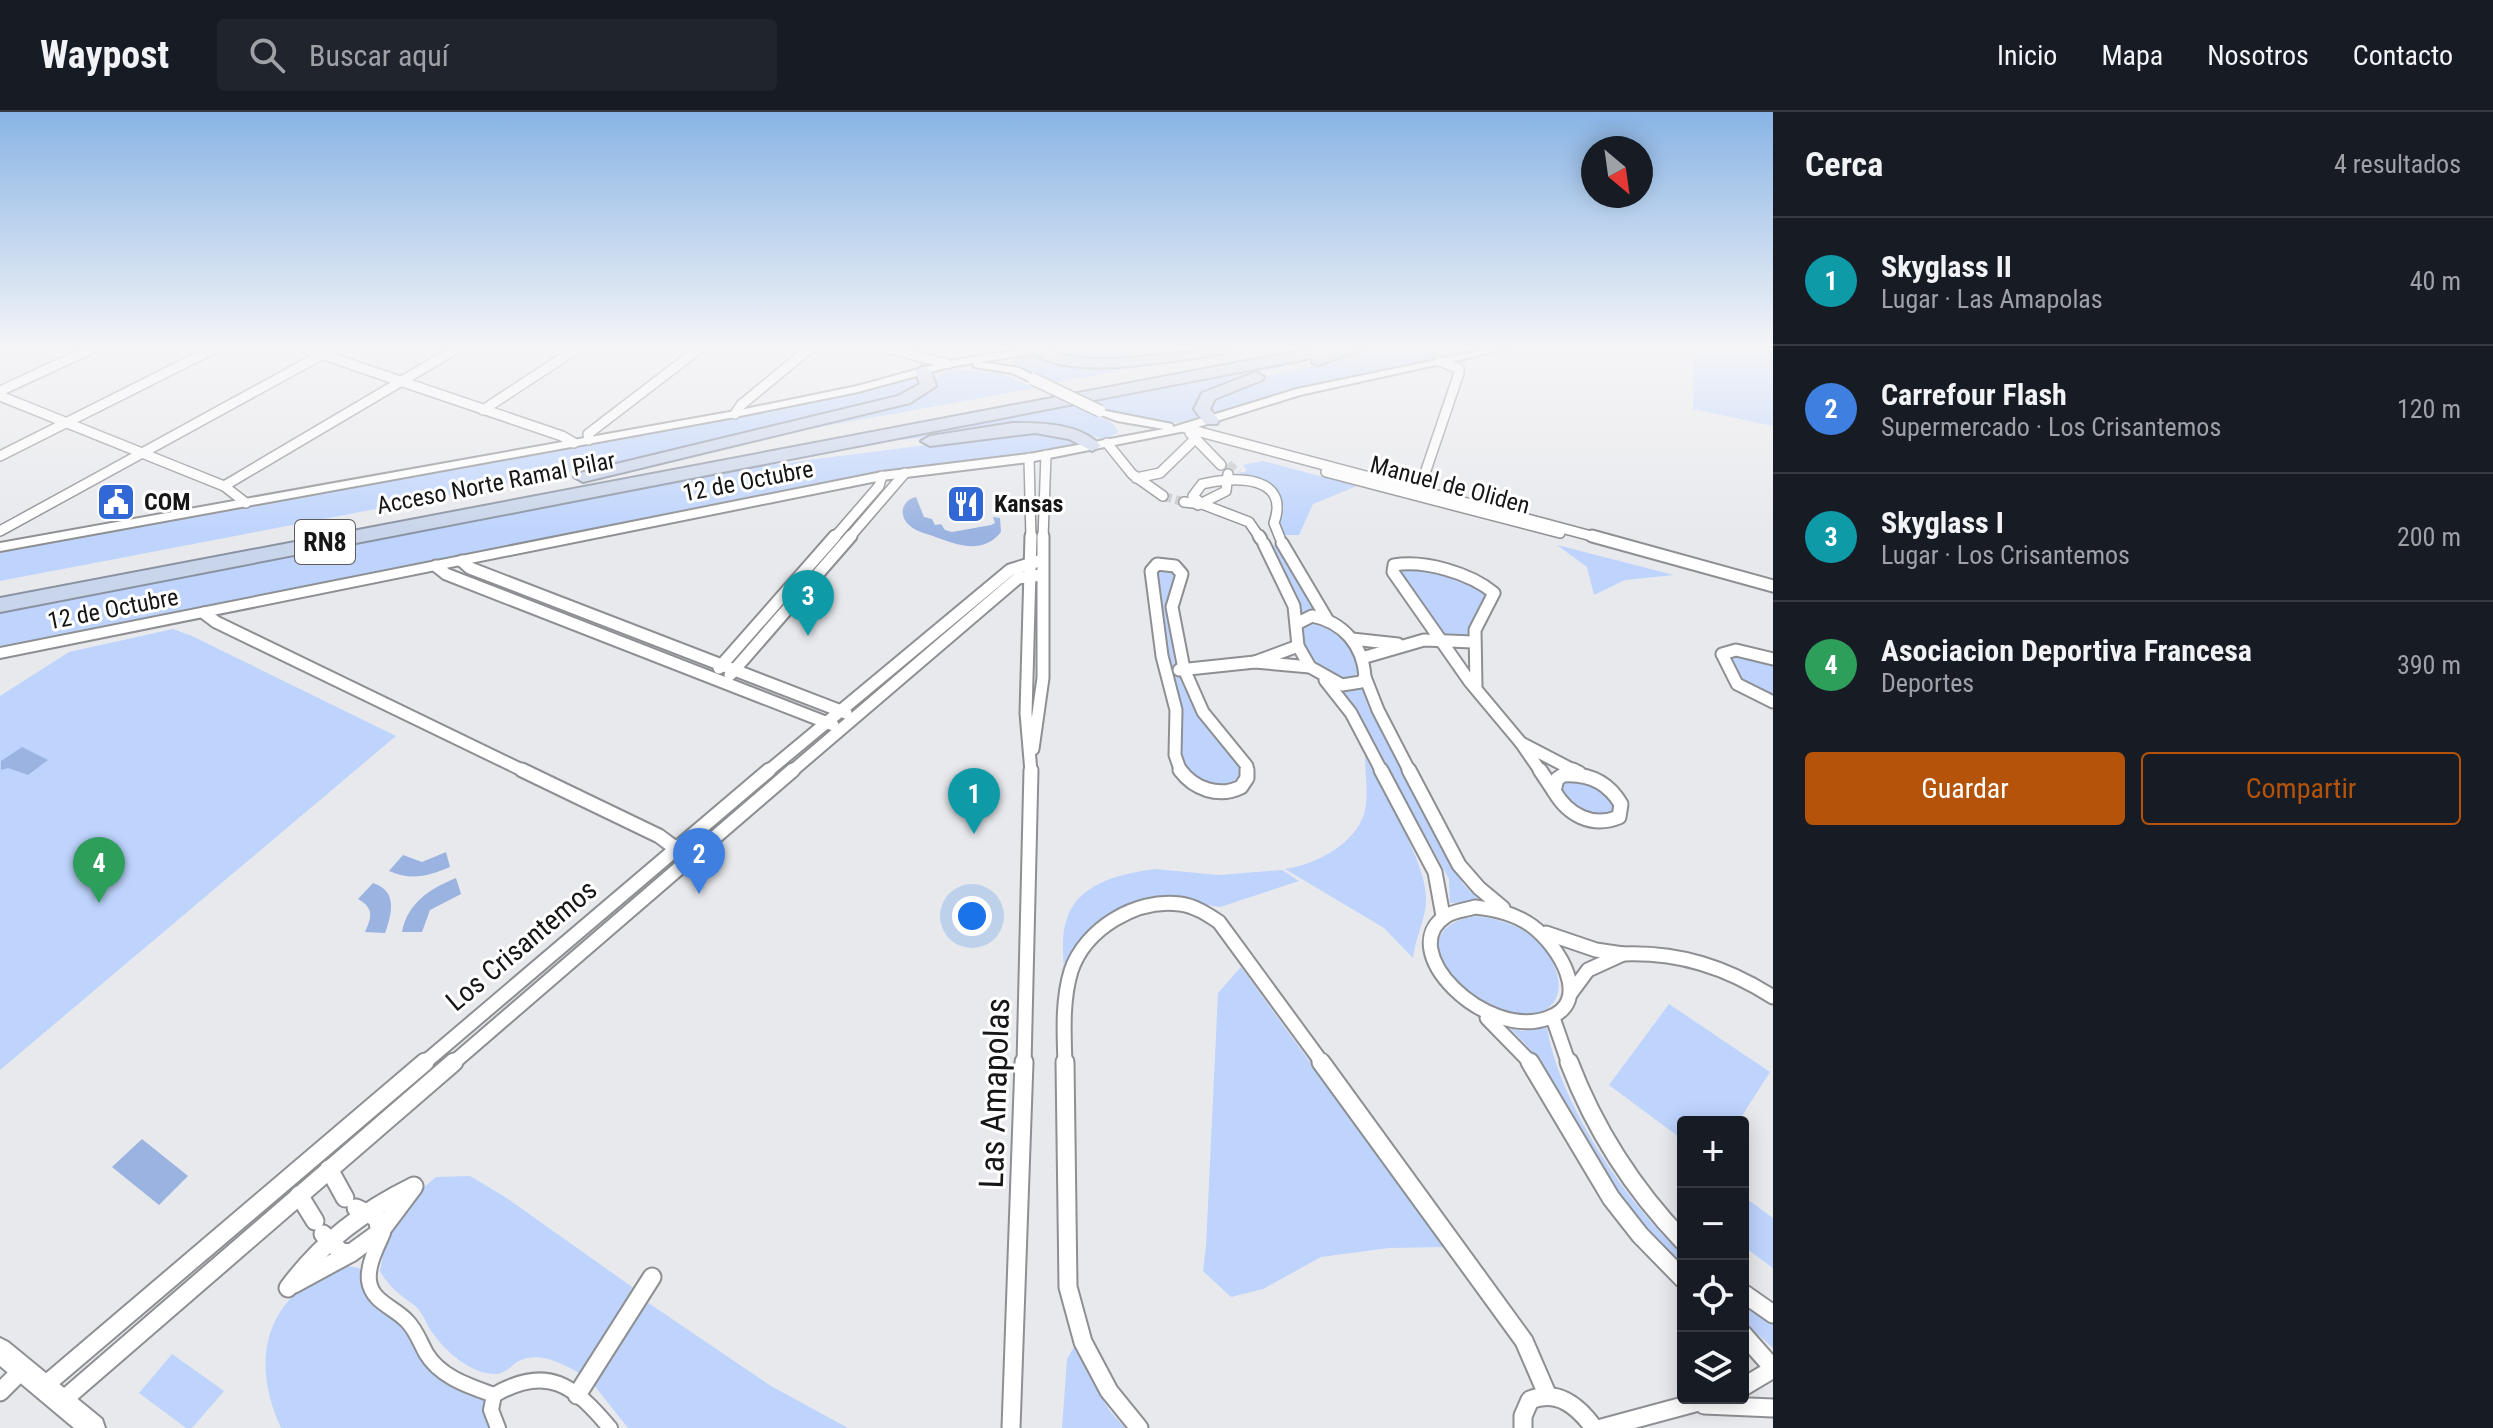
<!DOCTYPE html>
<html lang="es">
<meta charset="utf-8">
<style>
body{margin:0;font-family:"Roboto Condensed",sans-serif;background:#20242c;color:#f1f3f6}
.controls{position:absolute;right:24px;bottom:24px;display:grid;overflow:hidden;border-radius:8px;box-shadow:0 4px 20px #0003}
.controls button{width:72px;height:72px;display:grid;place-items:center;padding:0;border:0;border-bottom:2px solid #363941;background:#171b24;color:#f1f3f6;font:40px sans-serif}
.compass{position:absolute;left:1581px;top:24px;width:72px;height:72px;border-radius:50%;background:#171b24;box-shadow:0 4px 20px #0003;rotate:151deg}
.you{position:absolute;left:972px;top:804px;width:28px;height:28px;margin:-20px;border:6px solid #fff;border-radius:50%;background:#1a73e8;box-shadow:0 0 0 12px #1a73e833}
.badge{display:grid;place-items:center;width:52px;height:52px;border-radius:50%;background:#b45309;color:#fff;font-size:26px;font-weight:700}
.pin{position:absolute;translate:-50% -66px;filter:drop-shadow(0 2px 4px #0008)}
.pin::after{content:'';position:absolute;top:42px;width:28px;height:24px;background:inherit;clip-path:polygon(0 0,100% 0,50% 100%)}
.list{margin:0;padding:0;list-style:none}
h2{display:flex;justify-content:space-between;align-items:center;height:104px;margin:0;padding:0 32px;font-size:34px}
h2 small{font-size:26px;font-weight:400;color:#9ea1a6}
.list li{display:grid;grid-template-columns:52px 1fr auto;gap:24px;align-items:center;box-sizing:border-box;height:128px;padding:0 32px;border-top:2px solid #363941}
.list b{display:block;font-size:30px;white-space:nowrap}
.list p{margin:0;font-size:26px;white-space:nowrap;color:#9ea1a6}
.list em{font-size:26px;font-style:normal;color:#9ea1a6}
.actions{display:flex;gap:16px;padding:24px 32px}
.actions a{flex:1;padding:18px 0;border:2px solid #b45309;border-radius:8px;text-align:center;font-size:28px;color:#b45309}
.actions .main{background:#b45309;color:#fff}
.icon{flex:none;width:44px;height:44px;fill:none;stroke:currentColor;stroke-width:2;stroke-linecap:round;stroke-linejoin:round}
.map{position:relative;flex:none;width:1773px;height:1316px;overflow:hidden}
header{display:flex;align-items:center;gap:48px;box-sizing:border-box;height:112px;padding:0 40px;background:#171b24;border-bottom:2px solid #363941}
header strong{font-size:38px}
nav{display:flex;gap:44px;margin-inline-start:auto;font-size:28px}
.search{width:560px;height:72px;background:#20242c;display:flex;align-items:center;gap:20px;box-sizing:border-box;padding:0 28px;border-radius:8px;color:#9ea1a6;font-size:30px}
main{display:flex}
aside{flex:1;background:#171b24}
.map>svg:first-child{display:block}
.green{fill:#bed4fd}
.water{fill:#9ab3e1}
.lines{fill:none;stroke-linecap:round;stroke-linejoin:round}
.minor-tunnel{stroke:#c8c9cd;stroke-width:9;stroke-dasharray:9 4;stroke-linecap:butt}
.pedestrian-casing{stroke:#8d8f92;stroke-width:18}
.minor-far3-casing{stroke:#8d8f92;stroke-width:12}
.minor-far2-casing{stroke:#8d8f92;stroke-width:15}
.minor-far1-casing{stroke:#8d8f92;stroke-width:17}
.minor-casing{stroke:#8d8f92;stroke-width:21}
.tertiary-casing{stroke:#8d8f92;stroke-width:4}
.motorway-casing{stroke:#8a92a1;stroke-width:4}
.pedestrian{stroke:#fff;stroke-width:14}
.minor-far3{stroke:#fff;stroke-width:9}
.minor-far2{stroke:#fff;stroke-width:11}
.minor-far1{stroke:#fff;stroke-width:13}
.minor{stroke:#fff;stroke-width:17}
.tertiary{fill:#fff;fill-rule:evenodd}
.motorway{fill:#c9d5eb;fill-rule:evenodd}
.tertiary-bridge-casing{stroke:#8d8f92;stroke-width:14;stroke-linecap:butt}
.tertiary-bridge{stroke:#fff;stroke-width:11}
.labels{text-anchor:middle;stroke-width:6;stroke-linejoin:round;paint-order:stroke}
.far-street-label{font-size:24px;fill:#161617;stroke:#fff}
.far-poi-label{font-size:24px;font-weight:bold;fill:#161617;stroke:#fff;text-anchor:start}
.shield{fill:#fff;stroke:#5c5c5d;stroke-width:2}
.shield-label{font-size:26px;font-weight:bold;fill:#161617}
.street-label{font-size:28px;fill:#161617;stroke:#fff}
.near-street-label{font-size:34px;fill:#161617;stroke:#fff}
</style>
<header>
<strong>Waypost</strong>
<div class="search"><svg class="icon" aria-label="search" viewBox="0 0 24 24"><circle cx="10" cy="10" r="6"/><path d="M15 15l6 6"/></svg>Buscar aquí</div>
<nav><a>Inicio</a><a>Mapa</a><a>Nosotros</a><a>Contacto</a></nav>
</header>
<main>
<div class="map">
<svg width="1773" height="1316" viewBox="0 0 1773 1316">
<rect width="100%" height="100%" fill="#e8e9ed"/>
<!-- green -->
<g class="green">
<path d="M 1062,237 L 1182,237 L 1079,249 L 1053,239 Z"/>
<path d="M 1386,237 L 1483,237 L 1299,275 L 1219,301 L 1208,295 L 1213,284 L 1260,266 Z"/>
<path d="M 1694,237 L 1773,237 L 1773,314 L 1693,297 Z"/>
<path d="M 1218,240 L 1050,272 L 1011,250 L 1012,246 L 1040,244 L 1061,252 Z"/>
<path d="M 1317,247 L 1256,261 L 1207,281 L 1196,306 C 1159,319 1122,304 1087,289 Z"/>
<path d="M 953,257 L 1000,261 L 1036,276 L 748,328 C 803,316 865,309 915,285 C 932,277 934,261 953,257 Z"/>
<path d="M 913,265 L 923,271 L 915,280 L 632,348 L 0,469 L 0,438 L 790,296 Z"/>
<path d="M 1071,292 L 1111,310 L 1119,320 L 1105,327 L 1069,318 L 990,318 L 874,331 Z"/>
<path d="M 1028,320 L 1067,324 L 1075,330 L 1067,337 L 783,380 L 0,536 L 0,500 L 716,360 Z"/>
<path d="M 1263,349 L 1357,374 L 1313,392 L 1299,423 L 1282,423 L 1279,407 L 1284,396 L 1278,384 L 1239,361 L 1247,359 L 1243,353 Z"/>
<path d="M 1270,433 L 1277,433 L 1317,501 L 1300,502 L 1300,493 Z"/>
<path d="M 1557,433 L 1674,463 L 1625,468 L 1594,483 L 1587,455 Z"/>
<path d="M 1159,455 L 1173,459 L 1174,467 L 1166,492 L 1175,553 L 1171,555 L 1167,552 L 1155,459 Z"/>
<path d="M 1399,455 L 1414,455 L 1480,473 L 1489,480 L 1470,513 L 1469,522 L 1460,526 L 1443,523 L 1397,459 Z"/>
<path d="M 1322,509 C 1344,524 1350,531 1360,556 L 1354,566 L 1344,568 C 1321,556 1301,543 1301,516 Z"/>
<path d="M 173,517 L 192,524 L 396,624 L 0,958 L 0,584 L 69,540 Z"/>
<path d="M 1733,542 L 1773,551 L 1773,588 L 1740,571 L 1729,545 Z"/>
<path d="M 1173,563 L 1179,564 C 1194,603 1224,625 1242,660 L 1227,677 L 1195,671 L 1180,650 L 1181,606 L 1179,589 L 1169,566 Z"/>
<path d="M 1361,574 L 1368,594 L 1463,772 L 1480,789 L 1450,791 L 1449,767 L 1354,593 L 1339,575 Z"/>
<path d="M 1365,644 C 1382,679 1426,749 1426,786 C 1427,804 1415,826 1413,846 L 1384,816 L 1285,757 C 1313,753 1350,735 1362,707 C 1370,691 1365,662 1365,644 Z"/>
<path d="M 1567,669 L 1590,669 L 1615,690 L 1614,701 L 1602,706 L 1574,698 L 1560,678 Z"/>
<path d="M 1155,757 L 1219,763 L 1282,758 L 1299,769 L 1220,795 L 1175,788 L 1118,799 L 1064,864 C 1064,848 1061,829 1065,813 C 1074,771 1120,762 1155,757 Z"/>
<path d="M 1477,804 C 1498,807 1517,812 1534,826 C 1564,853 1574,902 1521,904 C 1468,905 1391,816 1477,804 Z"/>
<path d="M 1241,855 L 1444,1135 L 1389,1136 L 1321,1145 L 1263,1177 L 1231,1185 L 1203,1159 L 1206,1134 L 1218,881 Z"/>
<path d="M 1669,892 L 1770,960 L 1738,1010 L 1683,1010 L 1683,1028 L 1609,973 Z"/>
<path d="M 1547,915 C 1558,989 1627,1093 1683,1142 L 1683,1156 C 1653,1126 1626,1096 1604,1060 C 1573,1010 1554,956 1509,916 L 1522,919 Z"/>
<path d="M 470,1064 L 505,1085 L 635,1177 L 581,1262 C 561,1251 539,1238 517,1250 C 510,1255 506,1261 496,1262 C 470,1262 445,1239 431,1219 C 426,1211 422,1199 414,1193 C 400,1183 389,1175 380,1159 L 388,1117 L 409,1088 L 436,1065 Z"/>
<path d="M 1743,1084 L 1773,1106 L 1773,1156 L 1743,1134 Z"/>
<path d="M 348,1154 L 359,1156 L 367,1164 L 435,1252 L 490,1276 L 496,1316 L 281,1316 C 247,1243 269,1176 348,1154 Z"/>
<path d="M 647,1190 L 771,1274 L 848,1316 L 628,1316 L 593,1272 Z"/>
<path d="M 1743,1193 L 1773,1213 L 1773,1236 L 1743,1209 Z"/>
<path d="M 1074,1235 L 1109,1298 L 1125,1316 L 1062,1316 L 1067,1247 Z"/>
<path d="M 172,1242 L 224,1279 L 192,1316 L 186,1316 L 139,1281 Z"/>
</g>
<!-- water -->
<g class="water">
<path d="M 916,385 L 924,405 L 932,407 L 935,413 L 941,412 L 945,418 L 952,420 L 991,413 L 995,411 L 993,405 L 1000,406 L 1001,420 C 983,442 961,434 938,426 C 929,422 916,420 909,413 C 898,403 902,388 916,385 Z"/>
<path d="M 22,635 L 48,648 L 28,663 L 8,656 L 1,658 L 1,649 Z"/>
<path d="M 446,740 L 450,755 C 428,764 412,769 389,759 L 403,743 L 422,750 Z"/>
<path d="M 456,766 L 461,782 L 430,798 L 422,820 L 402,820 C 408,790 430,777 456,766 Z"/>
<path d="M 373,771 C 398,779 392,802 385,821 L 365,820 C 372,805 374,796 358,787 Z"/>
<path d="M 142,1027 L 188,1064 L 159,1093 L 112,1055 Z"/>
</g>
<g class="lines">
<!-- minor-tunnel -->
<g class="minor-tunnel">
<path d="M 1228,352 L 1238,361"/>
<path d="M 1163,384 L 1184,390"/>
</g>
<!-- pedestrian casing -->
<g class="pedestrian-casing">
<g id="pedestrian">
<path d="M 383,1121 C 377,1135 367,1153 369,1169 C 372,1190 394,1195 407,1209 C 416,1218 420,1230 426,1241 C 440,1265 469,1274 494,1283 L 491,1298 L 498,1316"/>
<path d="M 494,1283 C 547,1252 574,1273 610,1316"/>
</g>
</g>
<!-- minor-far3 casing -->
<g class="minor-far3-casing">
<g id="minor-far3">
<path d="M 306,237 L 562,324 L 574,331"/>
<path d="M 890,237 L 948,252"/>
<path d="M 0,279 L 91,237"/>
<path d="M 0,284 L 224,374 L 246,391"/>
<path d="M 483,298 L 576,237"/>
<path d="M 735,302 L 741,293 L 809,237"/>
<path d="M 1185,316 L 1599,426"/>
<path d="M 1190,321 L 1221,353"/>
<path d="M 589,328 L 588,322 L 699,237"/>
<path d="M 1107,331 L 1132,362 L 1163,384"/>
<path d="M 0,344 L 213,237"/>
<path d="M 1029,346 L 1031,426"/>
<path d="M 1326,360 L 1560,421"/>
<path d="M 1136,366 L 1160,361 L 1196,326"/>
<path d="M 224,374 L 456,237"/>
<path d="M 1420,376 L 1459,261 L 1459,257 L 1440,249"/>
<path d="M 1184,390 L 1202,392 L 1249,410 L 1260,426"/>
<path d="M 1202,392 L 1193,384 L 1202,372 C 1234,364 1291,363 1274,411 L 1280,426"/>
<path d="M 1198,393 L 1226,379 L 1228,362"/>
<path d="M 0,419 L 332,237"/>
<path d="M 834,426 L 879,374 L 882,364"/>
<path d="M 849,426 L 905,361"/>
<path d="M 1043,426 L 1046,343"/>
</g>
</g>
<!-- minor-far2 casing -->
<g class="minor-far2-casing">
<g id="minor-far2">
<path d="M 1031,424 L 1026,601 L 1031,660"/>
<path d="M 1259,424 L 1261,427"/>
<path d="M 1592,424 L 1773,474"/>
<path d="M 1282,431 L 1327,507"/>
<path d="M 1264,432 L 1294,494 L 1298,534 L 1310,555 L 1342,573 L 1361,570 L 1365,565 C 1363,533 1343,510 1312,504 L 1298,511"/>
<path d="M 462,449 L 470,456 L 846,601"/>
<path d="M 436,454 L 446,462 L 833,613"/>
<path d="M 204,501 L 216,510 L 526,660"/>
<path d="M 1352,527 L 1398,532"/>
<path d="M 1298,534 L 1255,550 L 1310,555"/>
<path d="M 1362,546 L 1424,528 L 1473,530"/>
<path d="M 1773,547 L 1736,538 L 1722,542 L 1737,572 L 1773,590"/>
<path d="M 719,556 L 835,424"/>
<path d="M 1179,558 L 1255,550"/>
<path d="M 730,563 L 851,424"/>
<path d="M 1365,565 L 1378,598 L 1410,660"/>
<path d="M 1325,568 L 1351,601 L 1382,660"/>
<path d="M 1476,574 L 1475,518 L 1494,481 C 1470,461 1425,448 1394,453 L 1393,460 L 1470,570 L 1521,631"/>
<path d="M 1033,637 L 1043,566 L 1043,424"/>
<path d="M 767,660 L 1010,458 L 1042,448"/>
<path d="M 791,660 L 1018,466 L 1041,463"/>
<path d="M 1181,660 L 1175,643 L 1176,598 L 1162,544 L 1151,459 L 1157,452 L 1175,454 L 1182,462 L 1172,495 L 1184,557 L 1203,600 L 1247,654 L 1247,660"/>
<path d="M 1541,660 L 1521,631 L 1577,660"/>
</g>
</g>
<!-- minor-far1 casing -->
<g class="minor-far1-casing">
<g id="minor-far1">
<path d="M 522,658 L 659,724 L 682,741"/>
<path d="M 1180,658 C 1194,677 1219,686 1241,675 L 1247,666 L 1247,658"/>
<path d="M 1381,658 L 1435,760 L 1443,804"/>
<path d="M 1409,658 L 1459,753 L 1479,776 L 1503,796"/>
<path d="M 1540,658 L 1554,679"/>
<path d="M 1573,658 L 1579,661"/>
<path d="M 1563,663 C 1588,661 1608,670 1621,692 L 1619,705 C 1592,716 1568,703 1554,679 L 1557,667 Z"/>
<path d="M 1475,795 C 1495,797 1516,802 1532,814 C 1558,833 1594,890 1548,906 C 1486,929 1393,838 1446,804 C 1453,799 1466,798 1475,795 Z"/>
<path d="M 1546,821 L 1596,838 L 1623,842 L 1588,858 L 1571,881"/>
<path d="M 1623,842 C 1679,840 1726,855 1773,885"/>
<path d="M 1487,906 L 1532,952"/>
<path d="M 1553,906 L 1569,952"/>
<path d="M 423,952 L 769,658"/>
<path d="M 452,952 L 793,658"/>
<path d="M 1024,952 L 1031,658"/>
<path d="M 1065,952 C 1064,921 1062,889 1071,859 C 1085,817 1136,786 1180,792 C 1195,794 1207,802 1219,810 L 1323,952"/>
</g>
</g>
<!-- minor casing -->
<g class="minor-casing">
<g id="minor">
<path d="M 1065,950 L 1068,1175 L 1083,1230 L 1109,1279 L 1139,1316"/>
<path d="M 1321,950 L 1524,1229 L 1547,1282"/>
<path d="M 1530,950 L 1611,1086 L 1640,1123 L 1683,1167"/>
<path d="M 1569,950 C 1595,1018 1633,1077 1683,1129"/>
<path d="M 329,1057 L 345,1086"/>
<path d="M 299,1083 L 315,1109"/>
<path d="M 380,1120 L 413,1076"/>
<path d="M 323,1122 L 341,1140 L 351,1141 L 380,1120 L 377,1106 L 356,1096"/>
<path d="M 294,1172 L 351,1141"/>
<path d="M 288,1176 C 322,1130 363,1099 414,1074"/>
<path d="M 1743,1181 L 1773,1202"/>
<path d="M 1743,1222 L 1773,1256"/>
<path d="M 43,1275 L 425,950"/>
<path d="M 1743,1275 L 1773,1257"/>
<path d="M 0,1280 L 22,1258"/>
<path d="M 577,1283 L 652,1165"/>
<path d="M 62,1289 L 454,950"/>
<path d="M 1704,1293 L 1773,1296"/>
<path d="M 1011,1316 L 1024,950"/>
<path d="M 1523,1316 L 1523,1304 L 1530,1288 C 1558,1277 1578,1294 1594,1316"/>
<path d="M 1602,1316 L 1713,1286"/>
</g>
</g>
<!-- tertiary casing -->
<g class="tertiary-casing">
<g id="tertiary">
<path d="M 1025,237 L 1049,237 L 1044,240 L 980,250 L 1019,256 L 1037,265 L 1037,269 L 1029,269 L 1012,261 L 974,255 L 974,251 L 949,255 L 858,280 L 735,305 L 0,439 L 0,431 L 735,299 L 857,274 L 948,249 Z"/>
<path d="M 1489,237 L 1508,237 L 1300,283 L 1185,319 L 1029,350 L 882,368 L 0,546 L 0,536 L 882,360 L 1029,342 L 1164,317 L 1117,309 L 1096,301 L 1096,297 L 1172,312 L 1173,315 L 1297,277 Z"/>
<path d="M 0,1226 L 8,1230 L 102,1307 L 105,1316 L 74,1316 L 0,1254 Z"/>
</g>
</g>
<!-- motorway casing -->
<g class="motorway-casing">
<g id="motorway">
<path d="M 1047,237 C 1097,260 1175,236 1230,237 L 1222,242 C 1177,248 1063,271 1029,238 Z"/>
<path d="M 1309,237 L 1363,237 L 1318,253 L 1312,251 L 1312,246 L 0,500 L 0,486 Z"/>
<path d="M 923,254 L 931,259 L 936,274 L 910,291 L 583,370 L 574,365 L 583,360 L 898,284 L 920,272 L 915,259 Z"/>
<path d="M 1256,260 L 1264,265 L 1262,268 L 1215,287 L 1210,297 L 1219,308 L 1217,312 L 1205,312 L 1194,297 L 1202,281 Z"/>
<path d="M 1013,311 C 1042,311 1080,311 1101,334 L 1092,339 L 1069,327 L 1035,321 L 930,334 L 921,329 L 930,324 Z"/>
</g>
</g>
<!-- pedestrian -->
<use href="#pedestrian" class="pedestrian"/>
<!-- minor-far3 -->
<use href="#minor-far3" class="minor-far3"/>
<!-- minor-far2 -->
<use href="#minor-far2" class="minor-far2"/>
<!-- minor-far1 -->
<use href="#minor-far1" class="minor-far1"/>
<!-- minor -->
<use href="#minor" class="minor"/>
<!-- tertiary -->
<use href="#tertiary" class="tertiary"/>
<!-- motorway -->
<use href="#motorway" class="motorway"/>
<!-- tertiary-bridge casing -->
<g class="tertiary-bridge-casing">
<path id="tertiary-bridge" d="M 1033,267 L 1100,299"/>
</g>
<!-- tertiary-bridge -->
<use href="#tertiary-bridge" class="tertiary-bridge"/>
</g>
<!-- sky -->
<linearGradient id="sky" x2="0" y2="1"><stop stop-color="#89b4e5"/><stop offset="0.56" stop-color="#f5f5f7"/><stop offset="1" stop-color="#f5f5f7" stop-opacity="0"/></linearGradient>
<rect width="1773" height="421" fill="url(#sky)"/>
<!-- icons -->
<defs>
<g id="civic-square" transform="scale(2)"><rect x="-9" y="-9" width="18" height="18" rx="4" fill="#3168d6" stroke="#fff"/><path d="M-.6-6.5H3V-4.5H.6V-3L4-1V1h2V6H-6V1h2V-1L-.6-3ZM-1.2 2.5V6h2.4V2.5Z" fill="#fff"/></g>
<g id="restaurant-square" transform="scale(2)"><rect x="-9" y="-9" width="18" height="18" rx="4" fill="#3168d6" stroke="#fff"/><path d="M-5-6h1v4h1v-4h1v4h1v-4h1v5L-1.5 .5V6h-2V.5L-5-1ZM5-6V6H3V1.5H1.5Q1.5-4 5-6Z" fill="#fff"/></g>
</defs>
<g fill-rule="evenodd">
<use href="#civic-square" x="116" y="390"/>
<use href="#restaurant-square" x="966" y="392"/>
</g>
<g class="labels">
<!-- far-street labels -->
<g class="far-street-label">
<text transform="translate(748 369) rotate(-11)" y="8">12 de Octubre</text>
<text transform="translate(496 371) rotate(-11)" y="8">Acceso Norte Ramal Pilar</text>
<text transform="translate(1450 373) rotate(15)" y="8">Manuel de Oliden</text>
<text transform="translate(113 497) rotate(-11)" y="8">12 de Octubre</text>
</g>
<!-- far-poi labels -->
<g class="far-poi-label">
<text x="144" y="398">COM</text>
<text x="994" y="400">Kansas</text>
</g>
<!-- shield labels -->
<rect class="shield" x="295" y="408" width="60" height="44" rx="6"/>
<g class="shield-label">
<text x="325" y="439">RN8</text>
</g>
<!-- street labels -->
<g class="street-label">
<text transform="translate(521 833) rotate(-40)" y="10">Los Crisantemos</text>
</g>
<!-- near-street labels -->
<g class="near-street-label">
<text transform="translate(994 981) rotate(-88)" y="12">Las Amapolas</text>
</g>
</g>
</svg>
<div class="controls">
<button>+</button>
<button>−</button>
<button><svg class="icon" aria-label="locate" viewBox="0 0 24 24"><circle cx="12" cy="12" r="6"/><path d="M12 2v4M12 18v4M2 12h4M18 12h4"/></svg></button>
<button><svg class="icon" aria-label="layers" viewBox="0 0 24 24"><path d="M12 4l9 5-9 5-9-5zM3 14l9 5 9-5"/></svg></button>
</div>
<svg class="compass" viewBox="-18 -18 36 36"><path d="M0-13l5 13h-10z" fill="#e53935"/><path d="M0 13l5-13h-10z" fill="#9ea1a6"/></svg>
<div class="you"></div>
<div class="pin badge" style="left:974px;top:722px;background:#0f9aa8">1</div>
<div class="pin badge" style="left:699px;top:782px;background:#3f7fe0">2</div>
<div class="pin badge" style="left:808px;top:524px;background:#0f9aa8">3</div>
<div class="pin badge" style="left:99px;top:791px;background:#2e9e5b">4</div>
</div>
<aside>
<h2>Cerca<small>4 resultados</small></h2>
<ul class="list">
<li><span class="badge" style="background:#0f9aa8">1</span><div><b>Skyglass II</b><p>Lugar · Las Amapolas</p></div><em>40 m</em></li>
<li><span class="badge" style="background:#3f7fe0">2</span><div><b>Carrefour Flash</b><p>Supermercado · Los Crisantemos</p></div><em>120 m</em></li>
<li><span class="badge" style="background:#0f9aa8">3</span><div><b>Skyglass I</b><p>Lugar · Los Crisantemos</p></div><em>200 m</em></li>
<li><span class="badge" style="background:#2e9e5b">4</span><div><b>Asociacion Deportiva Francesa</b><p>Deportes</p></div><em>390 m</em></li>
</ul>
<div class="actions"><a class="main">Guardar</a><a>Compartir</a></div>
</aside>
</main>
